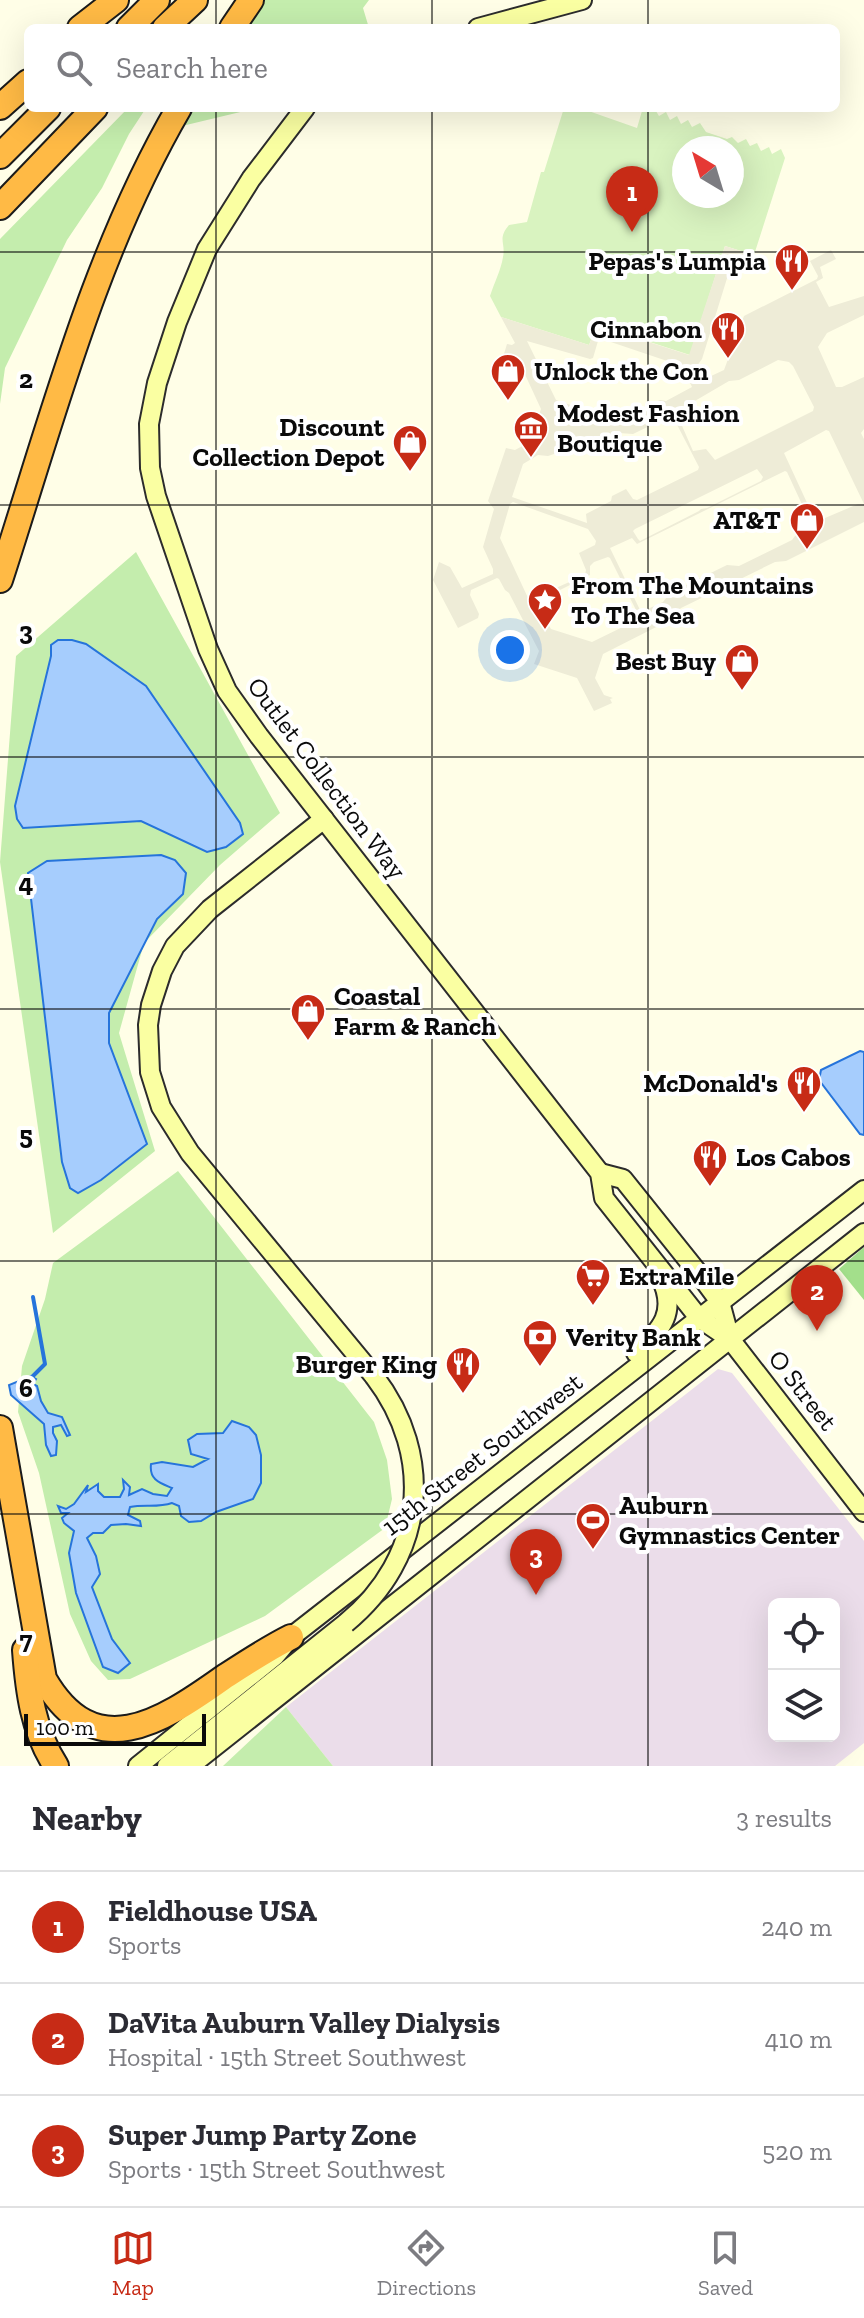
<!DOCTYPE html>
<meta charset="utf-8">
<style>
body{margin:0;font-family:"Zilla Slab",serif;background:#f7f7f7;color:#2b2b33}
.controls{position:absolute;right:24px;bottom:24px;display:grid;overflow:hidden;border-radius:12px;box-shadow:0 8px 32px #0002}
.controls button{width:72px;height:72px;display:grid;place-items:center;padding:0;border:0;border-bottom:2px solid #e1e1e2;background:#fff;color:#2b2b33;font:40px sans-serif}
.compass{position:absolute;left:672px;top:136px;width:72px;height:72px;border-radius:50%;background:#fff;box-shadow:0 8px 32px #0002;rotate:322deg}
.scale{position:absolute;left:24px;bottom:20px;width:182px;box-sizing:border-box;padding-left:8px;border:4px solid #0a0a0a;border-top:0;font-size:22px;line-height:28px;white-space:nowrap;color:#0a0a0a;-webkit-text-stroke:6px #fff;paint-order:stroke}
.you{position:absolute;left:510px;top:650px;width:28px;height:28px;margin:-20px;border:6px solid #fff;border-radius:50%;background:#1a73e8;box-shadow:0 0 0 12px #1a73e833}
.badge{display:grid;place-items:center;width:52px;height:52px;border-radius:50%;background:#c72b16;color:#fff;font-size:26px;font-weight:700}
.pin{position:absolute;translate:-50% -66px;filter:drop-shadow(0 2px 4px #0008)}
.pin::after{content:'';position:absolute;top:42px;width:28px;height:24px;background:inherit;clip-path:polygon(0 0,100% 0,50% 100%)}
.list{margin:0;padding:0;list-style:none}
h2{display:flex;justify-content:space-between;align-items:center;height:104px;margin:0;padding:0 32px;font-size:34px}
h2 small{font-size:26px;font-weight:400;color:#7c7c81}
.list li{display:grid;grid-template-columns:52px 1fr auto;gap:24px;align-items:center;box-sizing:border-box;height:112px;padding:0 32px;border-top:2px solid #e1e1e2}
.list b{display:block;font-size:30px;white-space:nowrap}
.list p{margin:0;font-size:26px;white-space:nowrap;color:#7c7c81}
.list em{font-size:26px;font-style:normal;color:#7c7c81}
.icon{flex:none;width:44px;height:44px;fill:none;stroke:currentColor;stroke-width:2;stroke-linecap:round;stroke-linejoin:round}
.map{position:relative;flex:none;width:864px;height:1766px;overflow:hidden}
.search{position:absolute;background:#fff;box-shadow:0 8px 32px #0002;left:24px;right:24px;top:24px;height:88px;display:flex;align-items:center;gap:20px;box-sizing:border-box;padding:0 28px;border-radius:12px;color:#7c7c81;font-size:30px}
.sheet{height:440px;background:#fff}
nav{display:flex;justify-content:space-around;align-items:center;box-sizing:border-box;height:112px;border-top:2px solid #e1e1e2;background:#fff;font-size:22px;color:#7c7c81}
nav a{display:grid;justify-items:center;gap:4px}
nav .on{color:#c72b16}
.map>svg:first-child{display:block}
.industrial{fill:#ebddea;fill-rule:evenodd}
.green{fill:#c4edad}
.forest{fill:#a3df8b}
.pitch{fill:#d9f3c0;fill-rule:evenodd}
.plaza{fill:#eeecd7;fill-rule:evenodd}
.water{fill:#a6cdfd;stroke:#2674db;stroke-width:2}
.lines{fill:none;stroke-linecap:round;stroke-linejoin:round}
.stream{stroke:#2674db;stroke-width:4}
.secondary-casing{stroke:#2c2c2c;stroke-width:22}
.highway-casing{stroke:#1b1b1b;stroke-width:28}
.secondary{stroke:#faffa2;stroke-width:18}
.highway{stroke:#ffba45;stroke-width:24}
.secondary-bridge-casing{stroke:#2c2c2c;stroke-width:22;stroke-linecap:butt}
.secondary-bridge{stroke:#faffa2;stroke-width:18}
.grid{fill:none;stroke:#0a0a0a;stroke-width:2;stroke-opacity:0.55}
.labels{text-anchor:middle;stroke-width:8;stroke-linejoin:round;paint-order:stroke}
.poi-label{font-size:26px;font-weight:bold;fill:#0a0a0a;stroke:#fff;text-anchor:start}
.street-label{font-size:26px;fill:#0a0a0a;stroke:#fff}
.grid-label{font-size:26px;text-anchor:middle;font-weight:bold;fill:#0a0a0a;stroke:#fff;stroke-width:8;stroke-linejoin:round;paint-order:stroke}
</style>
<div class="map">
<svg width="864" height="1766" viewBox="0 0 864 1766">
<rect width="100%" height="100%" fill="#fffee7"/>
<!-- industrial -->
<path class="industrial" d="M 718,1369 L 732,1373 L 864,1541 L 864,1743 L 835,1766 L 333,1766 L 286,1707 ZM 774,1604 L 834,1604 L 834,1736 L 774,1736 Z"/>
<!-- green -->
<g class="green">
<path d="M 262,0 L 369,0 L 363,8 L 369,28 L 243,28 Z"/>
<path d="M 128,108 L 146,108 L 129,134 L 102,188 L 67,240 L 5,368 L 0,404 L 0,239 Z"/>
<path d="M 191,108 L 257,108 L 182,126 Z"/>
<path d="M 136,552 L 280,813 L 220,865 L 144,943 L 119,1033 L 155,1151 L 53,1233 L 0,862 L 16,656 Z"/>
<path d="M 178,1171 L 374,1422 L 387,1460 L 392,1499 L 385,1528 L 265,1616 L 130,1679 L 108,1680 L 91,1661 L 70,1614 L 39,1473 L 18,1412 L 22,1366 L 45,1299 L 53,1263 Z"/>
<path d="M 286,1707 L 333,1766 L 223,1766 Z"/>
</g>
<!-- forest -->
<path class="forest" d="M 864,1247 L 864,1300 L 839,1269 Z"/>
<!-- pitch -->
<path class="pitch" d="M 564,108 L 580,108 L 637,128 L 642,111 L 654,108 L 659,116 L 666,112 L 670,120 L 677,116 L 681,124 L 688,120 L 692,127 L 700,123 L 706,132 L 727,139 L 732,137 L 738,143 L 746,139 L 750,146 L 757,143 L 761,151 L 769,147 L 772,154 L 781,149 L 785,158 L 754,255 L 725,246 L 690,355 L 597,325 L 589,345 L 501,317 L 490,296 C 494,283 501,270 503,257 C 506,243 497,239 509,225 L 527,222 L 541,172 L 544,172 ZM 684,148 L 732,148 L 732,196 L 684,196 Z"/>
<!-- plaza -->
<path class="plaza" d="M 725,246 L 754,255 L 758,260 L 751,263 L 736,258 L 733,259 L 702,359 L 691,374 L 696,383 L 724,370 L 744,316 L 817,279 L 818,276 L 810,261 L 831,250 L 836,259 L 820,267 L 823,278 L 816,282 L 829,307 L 864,296 L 864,315 L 827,333 L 818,347 L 836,387 L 842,387 L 864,377 L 864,429 L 861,433 L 864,439 L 864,522 L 786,561 L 775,562 L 681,608 L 670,620 L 603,654 L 595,678 L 604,695 L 613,698 L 610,699 L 612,703 L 594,711 L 577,678 L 534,664 L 539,651 L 509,593 L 505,590 L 499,579 L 497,578 L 471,590 L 470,595 L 479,614 L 478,618 L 458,628 L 433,580 L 439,562 L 450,567 L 462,588 L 493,574 L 493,569 L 483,547 L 494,509 L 488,501 L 506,448 L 515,450 L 530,442 L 541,409 L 522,368 L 508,362 L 503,368 L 500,367 L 507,344 L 512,345 L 515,343 L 501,317 L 589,345 L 596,325 L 689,355 ZM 602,339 L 682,366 L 692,387 L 666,401 L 660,400 L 633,413 L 626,412 L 611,419 L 556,400 L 527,341 L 590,359 L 593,358 L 598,341 ZM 778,360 L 789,362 L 793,366 L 814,407 L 813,411 L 715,460 L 706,449 L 693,451 L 676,412 L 729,381 L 739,380 ZM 672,415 L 699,467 L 698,470 L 637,500 L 633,499 L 626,489 L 612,496 L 611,501 L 586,514 L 587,523 L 512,497 L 523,464 L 538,455 L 548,456 L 578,446 L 590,447 L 619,433 L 633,434 ZM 826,430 L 829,431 L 864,504 L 858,504 L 818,521 L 815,520 L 784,453 ZM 757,469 L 763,477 L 761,481 L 707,508 L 701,509 L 699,511 L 640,541 L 638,539 L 633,531 L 635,529 ZM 785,471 L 787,472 L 812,526 L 795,536 L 792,540 L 739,566 L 727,565 L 670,593 L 663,602 L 641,612 L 610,548 L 632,538 L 637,544 ZM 513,502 L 588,529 L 596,541 L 595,545 L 579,553 L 586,570 L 585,575 L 529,600 L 500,538 L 510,504 ZM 608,557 L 610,558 L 638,614 L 637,620 L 592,642 L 551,629 L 543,616 L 533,612 L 532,604 L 590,575 L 590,566 L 594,562 Z"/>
<!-- water -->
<g class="water">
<path d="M 58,640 L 72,640 L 86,644 L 146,686 L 240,823 L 243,834 L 226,847 L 207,852 L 141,821 L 23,828 L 17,819 L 15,806 L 51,656 L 51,645 Z"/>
<path d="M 161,855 L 175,860 L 186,873 L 183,894 L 157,919 L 109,1013 L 109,1043 L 147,1144 L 101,1180 L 78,1193 L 70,1188 L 62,1162 L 28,873 L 47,861 Z"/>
<path d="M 860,1051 L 864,1052 L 864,1135 L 860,1134 L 819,1080 L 821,1070 Z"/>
<path d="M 31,1376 L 36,1379 L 33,1384 L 37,1386 L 41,1401 L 48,1413 L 62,1417 L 70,1435 L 67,1436 L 61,1425 L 53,1427 L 53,1433 L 57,1441 L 56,1455 L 51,1456 L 46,1445 L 44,1424 L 11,1395 L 9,1385 Z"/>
<path d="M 232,1421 L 249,1427 L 256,1435 L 261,1455 L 261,1483 L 253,1499 L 216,1512 L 201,1521 L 189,1522 L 181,1516 L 179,1506 L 172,1503 C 158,1508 144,1504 130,1507 L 128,1515 L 140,1521 L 141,1526 L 126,1524 L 111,1525 L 103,1533 L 93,1533 L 87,1538 L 96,1556 L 100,1574 L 92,1587 L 112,1639 L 130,1663 L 118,1673 L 103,1667 L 76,1593 L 69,1553 L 74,1531 L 64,1523 L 62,1518 L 68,1513 L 61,1513 L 58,1506 L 66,1509 L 74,1504 L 88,1485 L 86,1492 L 98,1484 L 98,1491 L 104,1497 L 120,1497 L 124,1489 L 123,1480 L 130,1487 L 129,1495 L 142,1489 L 153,1494 L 167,1496 L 172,1488 C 160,1483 149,1480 151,1464 L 162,1462 L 193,1467 L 208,1459 L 191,1454 L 188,1440 L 197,1434 L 223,1433 Z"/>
</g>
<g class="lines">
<!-- stream -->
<path class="stream" d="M 30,1379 L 45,1364 L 33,1297"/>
<!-- secondary casing -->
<g class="secondary-casing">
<g id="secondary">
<path d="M 478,28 L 582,0"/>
<path d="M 305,108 L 251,179 L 207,249 L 177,322 L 157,383 L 149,424 L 150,468 L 156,496 L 208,649 L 227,691 L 259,736 L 600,1173 L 604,1198 L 699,1318 L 730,1339 L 864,1512"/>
<path d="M 324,819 L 210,909 L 175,946 L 162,971 L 151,1005 L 148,1025 L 150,1072 L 161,1107 L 190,1153 L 374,1376"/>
<path d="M 600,1173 L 623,1179 L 703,1279 L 720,1302 L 730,1339"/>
<path d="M 636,1353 C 662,1329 678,1312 660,1276"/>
<path d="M 138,1766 L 275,1656 L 291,1637 L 864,1190"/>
<path d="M 167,1766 L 346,1623"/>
<path d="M 190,1766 L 864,1233"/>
</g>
</g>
<!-- highway casing -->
<g class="highway-casing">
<g id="highway">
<path d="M 80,28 L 116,0"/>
<path d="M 129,28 L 157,0"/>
<path d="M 165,28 L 195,0"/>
<path d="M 232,28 L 251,0"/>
<path d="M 0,107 L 28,82"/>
<path d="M 0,156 L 48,108"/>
<path d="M 0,207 L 95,108"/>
<path d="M 0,580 C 52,420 94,254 179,108"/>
<path d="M 0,1428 L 44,1679 C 94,1766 161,1722 223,1678 C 246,1663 267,1649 291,1637"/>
<path d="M 25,1650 C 28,1691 33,1731 56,1766"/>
</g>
</g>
<!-- secondary -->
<use href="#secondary" class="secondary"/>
<!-- highway -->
<use href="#highway" class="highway"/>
<!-- secondary-bridge casing -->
<g class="secondary-bridge-casing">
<path id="secondary-bridge" d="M 346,1623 C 425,1558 436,1457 374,1376"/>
</g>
<!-- secondary-bridge -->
<use href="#secondary-bridge" class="secondary-bridge"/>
</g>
<!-- grid -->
<path class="grid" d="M 216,0 L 216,28M 432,0 L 432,28M 648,0 L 648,28M 216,108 L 216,1766M 432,108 L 432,1766M 648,108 L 648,1766M 0,252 L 864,252M 0,505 L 864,505M 0,757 L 864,757M 0,1009 L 864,1009M 0,1261 L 864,1261M 0,1514 L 864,1514"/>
<!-- icons -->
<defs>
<g id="restaurant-pin" transform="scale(1.8)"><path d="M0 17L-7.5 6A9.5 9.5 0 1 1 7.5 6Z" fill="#c72b16" stroke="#fff"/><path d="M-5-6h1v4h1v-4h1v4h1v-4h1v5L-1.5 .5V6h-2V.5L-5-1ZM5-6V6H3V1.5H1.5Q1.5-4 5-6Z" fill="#fff"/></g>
<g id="shop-pin" transform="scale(1.8)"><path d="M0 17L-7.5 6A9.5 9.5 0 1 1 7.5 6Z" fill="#c72b16" stroke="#fff"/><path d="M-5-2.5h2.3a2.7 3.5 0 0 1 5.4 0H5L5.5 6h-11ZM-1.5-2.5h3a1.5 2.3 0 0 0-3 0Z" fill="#fff"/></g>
<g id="museum-pin" transform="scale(1.8)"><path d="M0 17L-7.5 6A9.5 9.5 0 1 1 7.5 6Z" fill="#c72b16" stroke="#fff"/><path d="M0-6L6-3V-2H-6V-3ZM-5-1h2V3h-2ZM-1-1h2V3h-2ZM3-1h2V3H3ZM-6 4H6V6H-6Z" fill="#fff"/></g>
<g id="sight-pin" transform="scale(1.8)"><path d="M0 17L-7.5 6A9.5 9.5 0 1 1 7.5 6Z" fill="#c72b16" stroke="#fff"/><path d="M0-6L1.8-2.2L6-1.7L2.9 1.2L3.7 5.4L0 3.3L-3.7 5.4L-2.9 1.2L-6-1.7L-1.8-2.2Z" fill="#fff"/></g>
<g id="supermarket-pin" transform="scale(1.8)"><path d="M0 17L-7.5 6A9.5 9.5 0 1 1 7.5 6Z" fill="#c72b16" stroke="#fff"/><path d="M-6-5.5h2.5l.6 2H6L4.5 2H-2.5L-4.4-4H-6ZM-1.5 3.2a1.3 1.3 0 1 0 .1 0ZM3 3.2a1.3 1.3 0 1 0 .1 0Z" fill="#fff"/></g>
<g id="bank-pin" transform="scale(1.8)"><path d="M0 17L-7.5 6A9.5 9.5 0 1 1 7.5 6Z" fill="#c72b16" stroke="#fff"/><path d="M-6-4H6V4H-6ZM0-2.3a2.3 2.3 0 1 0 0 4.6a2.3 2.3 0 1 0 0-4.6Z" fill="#fff"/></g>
<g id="stadium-pin" transform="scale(1.8)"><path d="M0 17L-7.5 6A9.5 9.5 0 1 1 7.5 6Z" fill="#c72b16" stroke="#fff"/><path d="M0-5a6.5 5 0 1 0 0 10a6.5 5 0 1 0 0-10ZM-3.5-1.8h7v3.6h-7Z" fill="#fff"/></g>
</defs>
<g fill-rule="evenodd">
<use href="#restaurant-pin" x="792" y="261"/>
<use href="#restaurant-pin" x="728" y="329"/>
<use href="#shop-pin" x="508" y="371"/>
<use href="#museum-pin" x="531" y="428"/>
<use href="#shop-pin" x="410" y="442"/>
<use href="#shop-pin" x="807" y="520"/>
<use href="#sight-pin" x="545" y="600"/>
<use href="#shop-pin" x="742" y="661"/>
<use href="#shop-pin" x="308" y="1011"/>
<use href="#restaurant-pin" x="804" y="1083"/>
<use href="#restaurant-pin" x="710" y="1157"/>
<use href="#supermarket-pin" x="593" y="1276"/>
<use href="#bank-pin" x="540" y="1337"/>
<use href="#restaurant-pin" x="463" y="1364"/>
<use href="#stadium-pin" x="593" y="1520"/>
</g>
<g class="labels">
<!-- poi labels -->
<g class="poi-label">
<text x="766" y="270" text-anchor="end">Pepas's Lumpia</text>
<text x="702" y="338" text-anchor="end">Cinnabon</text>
<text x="534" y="380">Unlock the Con</text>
<text x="557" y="422">Modest Fashion<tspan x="557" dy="30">Boutique</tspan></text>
<text x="384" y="436" text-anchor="end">Discount<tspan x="384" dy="30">Collection Depot</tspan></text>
<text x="781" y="529" text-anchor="end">AT&amp;T</text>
<text x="571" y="594">From The Mountains<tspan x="571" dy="30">To The Sea</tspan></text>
<text x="716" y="670" text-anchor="end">Best Buy</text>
<text x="334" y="1005">Coastal<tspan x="334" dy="30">Farm &amp; Ranch</tspan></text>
<text x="778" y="1092" text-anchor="end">McDonald's</text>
<text x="736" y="1166">Los Cabos</text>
<text x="619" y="1285">ExtraMile</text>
<text x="566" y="1346">Verity Bank</text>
<text x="437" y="1373" text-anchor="end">Burger King</text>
<text x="619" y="1514">Auburn<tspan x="619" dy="30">Gymnastics Center</tspan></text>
</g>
<!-- street labels -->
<g class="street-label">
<text transform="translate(327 778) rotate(53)" y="9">Outlet Collection Way</text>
<text transform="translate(803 1390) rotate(52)" y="9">O Street</text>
<text transform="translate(482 1454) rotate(-38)" y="9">15th Street Southwest</text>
</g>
</g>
<g class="grid-label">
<text x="26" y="388">2</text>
<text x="26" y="640">3</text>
<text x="26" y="892">4</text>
<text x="26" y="1144">5</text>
<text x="26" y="1397">6</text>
<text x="26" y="1649">7</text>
</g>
</svg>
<div class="controls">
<button><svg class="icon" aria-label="locate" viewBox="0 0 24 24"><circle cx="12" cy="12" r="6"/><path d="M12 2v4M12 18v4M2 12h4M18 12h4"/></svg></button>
<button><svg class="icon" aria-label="layers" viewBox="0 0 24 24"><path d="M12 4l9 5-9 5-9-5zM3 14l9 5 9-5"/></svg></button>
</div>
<svg class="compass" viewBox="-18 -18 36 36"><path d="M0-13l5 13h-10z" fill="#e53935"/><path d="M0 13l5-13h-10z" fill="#7c7c81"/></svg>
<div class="scale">100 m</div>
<div class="you"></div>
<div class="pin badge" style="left:632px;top:232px">1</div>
<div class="pin badge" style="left:817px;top:1331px">2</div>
<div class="pin badge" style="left:536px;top:1595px">3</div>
<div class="search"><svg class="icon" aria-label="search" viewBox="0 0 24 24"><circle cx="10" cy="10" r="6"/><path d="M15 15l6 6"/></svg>Search here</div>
</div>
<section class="sheet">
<h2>Nearby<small>3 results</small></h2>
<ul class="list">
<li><span class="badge">1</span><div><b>Fieldhouse USA</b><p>Sports</p></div><em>240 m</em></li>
<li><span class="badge">2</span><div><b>DaVita Auburn Valley Dialysis</b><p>Hospital · 15th Street Southwest</p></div><em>410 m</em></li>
<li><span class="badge">3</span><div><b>Super Jump Party Zone</b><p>Sports · 15th Street Southwest</p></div><em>520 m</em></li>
</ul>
</section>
<nav>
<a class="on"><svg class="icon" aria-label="map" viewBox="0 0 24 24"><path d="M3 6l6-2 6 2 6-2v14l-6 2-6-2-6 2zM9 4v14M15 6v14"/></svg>Map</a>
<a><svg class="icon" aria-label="directions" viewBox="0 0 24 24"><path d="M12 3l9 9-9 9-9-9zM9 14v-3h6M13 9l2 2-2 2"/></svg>Directions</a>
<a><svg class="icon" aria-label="saved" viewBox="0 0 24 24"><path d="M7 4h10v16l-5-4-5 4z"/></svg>Saved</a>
</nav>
